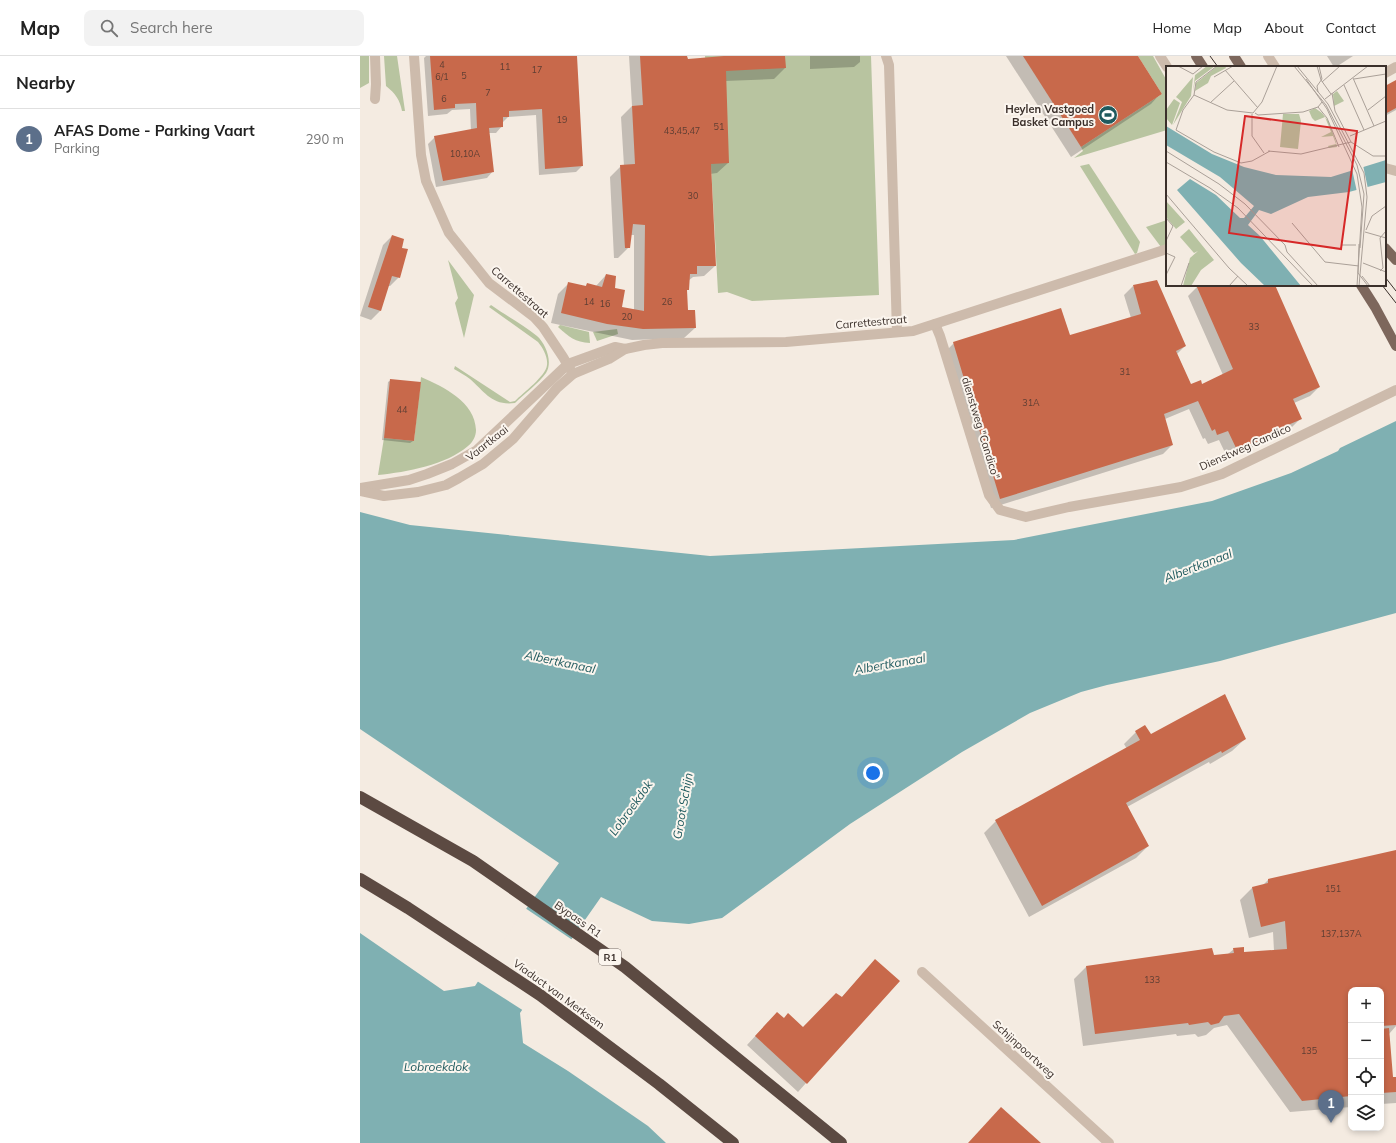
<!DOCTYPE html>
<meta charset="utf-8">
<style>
body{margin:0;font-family:Mulish,sans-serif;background:#f2f2f2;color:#222}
.controls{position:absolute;right:12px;bottom:12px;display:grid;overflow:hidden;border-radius:8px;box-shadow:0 2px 6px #0003}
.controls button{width:36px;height:36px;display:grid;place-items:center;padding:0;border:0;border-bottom:1px solid #e0e0e0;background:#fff;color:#222;font:20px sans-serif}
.you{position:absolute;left:513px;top:717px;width:14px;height:14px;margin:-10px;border:3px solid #fff;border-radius:50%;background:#1a73e8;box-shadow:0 0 0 6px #1a73e833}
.badge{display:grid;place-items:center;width:26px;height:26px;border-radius:50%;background:#111827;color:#fff;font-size:13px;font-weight:700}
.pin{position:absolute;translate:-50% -33px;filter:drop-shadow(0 1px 2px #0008)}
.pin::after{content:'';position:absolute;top:21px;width:14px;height:12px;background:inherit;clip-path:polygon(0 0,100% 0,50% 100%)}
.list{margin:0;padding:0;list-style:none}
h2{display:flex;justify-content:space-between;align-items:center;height:52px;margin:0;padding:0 16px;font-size:17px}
h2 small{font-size:13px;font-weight:400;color:#767676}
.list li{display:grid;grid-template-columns:26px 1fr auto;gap:12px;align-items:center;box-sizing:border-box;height:60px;padding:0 16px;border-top:1px solid #e0e0e0}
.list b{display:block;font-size:15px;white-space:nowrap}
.list p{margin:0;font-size:13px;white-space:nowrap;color:#767676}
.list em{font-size:13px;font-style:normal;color:#767676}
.icon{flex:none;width:22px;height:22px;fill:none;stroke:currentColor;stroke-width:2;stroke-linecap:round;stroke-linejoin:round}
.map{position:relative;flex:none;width:1036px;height:1087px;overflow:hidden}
header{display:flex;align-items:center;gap:24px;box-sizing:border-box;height:56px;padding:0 20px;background:#fff;border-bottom:1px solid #e0e0e0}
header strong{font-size:19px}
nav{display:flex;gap:22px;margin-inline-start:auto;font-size:14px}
.search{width:280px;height:36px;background:#f2f2f2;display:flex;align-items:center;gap:10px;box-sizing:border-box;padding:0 14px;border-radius:8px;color:#767676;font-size:15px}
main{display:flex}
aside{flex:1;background:#fff}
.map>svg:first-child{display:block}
.green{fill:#b8c4a0}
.water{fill:#7fb0b2}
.pier{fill:#f4ebe1}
.shadow{fill:#0003}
.building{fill:#c8694b}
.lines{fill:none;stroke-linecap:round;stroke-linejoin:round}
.minor{stroke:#cdbbac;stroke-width:10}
.major{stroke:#7d675c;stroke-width:10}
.highway{stroke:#5c4a42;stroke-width:12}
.tram{stroke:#3b302b;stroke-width:1}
.labels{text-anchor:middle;stroke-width:4;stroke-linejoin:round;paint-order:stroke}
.number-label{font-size:9px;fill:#5e3e33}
.shield{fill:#fbf5ee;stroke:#756b66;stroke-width:1}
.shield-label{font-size:10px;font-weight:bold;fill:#3b302b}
.poi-label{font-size:11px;font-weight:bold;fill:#3b302b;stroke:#fbf5ee;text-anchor:end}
.street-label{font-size:11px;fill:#3b302b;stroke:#fbf5ee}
.water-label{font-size:12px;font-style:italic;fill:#1f5a5e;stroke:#fbf5ee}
.inset-road{fill:none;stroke:#aaa098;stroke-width:1}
.view{fill:#d62828;fill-opacity:0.15;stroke:#d62828;stroke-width:2}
.inset-edge{fill:none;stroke:#3b302b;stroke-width:2}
</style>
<header>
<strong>Map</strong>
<div class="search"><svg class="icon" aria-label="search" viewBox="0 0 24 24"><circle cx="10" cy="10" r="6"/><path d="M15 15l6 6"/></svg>Search here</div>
<nav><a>Home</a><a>Map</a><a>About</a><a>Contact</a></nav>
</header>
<main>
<aside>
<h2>Nearby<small></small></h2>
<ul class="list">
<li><span class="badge" style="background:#5c6f8a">1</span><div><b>AFAS Dome - Parking Vaart</b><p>Parking</p></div><em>290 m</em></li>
</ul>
</aside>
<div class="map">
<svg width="1036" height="1087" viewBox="0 0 1036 1087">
<rect width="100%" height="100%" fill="#f4ebe1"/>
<!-- green -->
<g class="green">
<path d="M 0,0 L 9,0 L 9,27 L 0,32 Z"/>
<path d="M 24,0 L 37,0 L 45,55 L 42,55 C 40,44 35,37 26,30 Z"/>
<path d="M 345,0 L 511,0 L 519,239 L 392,245 L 367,236 L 358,237 Z"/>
<path d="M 778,0 L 793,0 L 807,25 L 807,74 L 714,102 L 723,95 L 721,91 L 802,38 Z"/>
<path d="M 729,108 L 780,186 L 777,197 L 775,198 L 720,110 Z"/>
<path d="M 807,164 L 807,189 L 801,191 L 786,171 Z"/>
<path d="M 88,204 L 114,239 L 104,282 L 95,247 L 98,242 Z"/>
<path d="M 131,249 C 145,259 164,269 177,280 C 186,288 193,306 186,317 C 179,327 164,338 155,347 C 132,350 125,336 110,323 C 105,319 99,316 94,313 L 95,310 L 150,346 L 155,345 C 163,337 186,320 187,309 C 188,301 183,292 178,286 L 129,251 Z"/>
<path d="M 200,269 L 229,276 L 230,287 C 215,286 209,281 198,271 Z"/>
<path d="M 257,273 L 258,278 L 237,285 L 233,276 Z"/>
<path d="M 61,321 C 84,331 115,346 116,374 C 116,380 113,386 108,390 C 86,409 47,416 18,419 L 24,382 L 54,385 Z"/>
</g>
<!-- water -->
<path class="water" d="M 1036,365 L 1036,557 L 860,605 L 747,629 L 721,636 L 670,657 L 602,696 L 490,768 L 362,862 L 329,868 L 292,865 L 241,841 L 160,957 L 163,987 L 208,1015 L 288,1070 L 306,1087 L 0,1087 L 0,877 L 84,935 L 115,930 L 166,853 L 199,807 L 0,673 L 0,456 L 50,469 L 350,500 L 654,484 L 852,445 L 931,417 L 978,395 L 980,392 Z"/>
<!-- pier -->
<path class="pier" d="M 165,852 L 214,885 L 164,955 L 117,925 Z"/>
<!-- shadow -->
<g class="shadow">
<path d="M 66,0 L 216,0 L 222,110 L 216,116 L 179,119 L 176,59 L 148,61 L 142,67 L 142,70 L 136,77 L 129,77 L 133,115 L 127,122 L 76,131 L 68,88 L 75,81 L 111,75 L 110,53 L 92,54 L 87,58 L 68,60 L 64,2 Z"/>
<path d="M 269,0 L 326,0 L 327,4 L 388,0 L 424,0 L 425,12 L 414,23 L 365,25 L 368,107 L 357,117 L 350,118 L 355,210 L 344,220 L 333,221 L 328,225 L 328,233 L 326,236 L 327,255 L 335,272 L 324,282 L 272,284 L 191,267 L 198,238 L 209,227 L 225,231 L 227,228 L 236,230 L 246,219 L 261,252 L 274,254 L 274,179 L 271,179 L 269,191 L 258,202 L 254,202 L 250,121 L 261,110 L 264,110 L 261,61 L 272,50 Z"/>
<path d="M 450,0 L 500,0 L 500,6 L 494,11 L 450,13 Z"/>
<path d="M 646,0 L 777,0 L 801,37 L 791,48 L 711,101 Z"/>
<path d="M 967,0 L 993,0 L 976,11 L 974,11 Z"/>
<path d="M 1036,25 L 1036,54 L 1025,60 L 1025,31 Z"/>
<path d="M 32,180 L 40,192 L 39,221 L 30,230 L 28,230 L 20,255 L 11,264 L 0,260 L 23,189 Z"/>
<path d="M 841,229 L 914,229 L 959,331 L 950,340 L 934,347 L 941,362 L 932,371 L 897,387 L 893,391 L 868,403 L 859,384 L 848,388 L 845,382 L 843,383 L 829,353 L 805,363 L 812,389 L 803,398 L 631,452 L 585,296 L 594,287 L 709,281 L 771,262 L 764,239 L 773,230 L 825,290 L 817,298 L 831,330 L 842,330 L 863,319 L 828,240 L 837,231 Z"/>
<path d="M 31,324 L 53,385 L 50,387 L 22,384 L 28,326 Z"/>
<path d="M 776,676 L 790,679 L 885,683 L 872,695 L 850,708 L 849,706 L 767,751 L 788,790 L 776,802 L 669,861 L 624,777 L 636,765 L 767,693 L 764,688 Z"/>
<path d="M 1036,795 L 1036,970 L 1029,978 L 1032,1022 L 1036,1022 L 1036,1047 L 1021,1048 L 1021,934 L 991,934 L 991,1051 L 930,1056 L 867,969 L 854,972 L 846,979 L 838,981 L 835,978 L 817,980 L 816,978 L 723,990 L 714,923 L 726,911 L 851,893 L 853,900 L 868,898 L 874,893 L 884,897 L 914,895 L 913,876 L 889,882 L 880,844 L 892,832 L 903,829 L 908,824 Z"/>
<path d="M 506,914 L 446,1027 L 438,1036 L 387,989 L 408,966 L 423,963 L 443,972 L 481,942 Z"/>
</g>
<!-- building -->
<g class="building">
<path d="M 70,0 L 217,0 L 223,110 L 185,113 L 182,53 L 149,55 L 149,61 L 143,61 L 143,71 L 129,72 L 134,116 L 83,125 L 74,80 L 117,72 L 116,47 L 95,48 L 95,52 L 74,54 Z"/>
<path d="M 280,0 L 327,0 L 328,3 L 364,0 L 425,0 L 426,12 L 366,15 L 369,107 L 351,108 L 356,210 L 337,210 L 337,218 L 330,218 L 329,234 L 327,234 L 328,254 L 335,254 L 336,272 L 283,273 L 247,268 L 201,257 L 208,226 L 226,230 L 227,227 L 242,231 L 246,218 L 256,220 L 255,232 L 265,234 L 262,251 L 284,255 L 285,169 L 273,168 L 270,192 L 265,192 L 260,109 L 275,108 L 272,50 L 283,49 Z"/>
<path d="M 663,0 L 778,0 L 802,38 L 721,91 Z"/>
<path d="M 1036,24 L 1036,52 L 1025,58 L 1025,30 Z"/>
<path d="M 32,179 L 44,183 L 42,192 L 48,193 L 40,222 L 32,220 L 21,255 L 8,251 Z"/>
<path d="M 797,224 L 826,290 L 816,295 L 831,328 L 841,324 L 842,328 L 873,313 L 836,229 L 915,229 L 960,331 L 933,343 L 942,363 L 902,380 L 903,383 L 877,394 L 868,375 L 857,379 L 855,373 L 852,375 L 838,345 L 804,358 L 813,389 L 640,443 L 593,286 L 701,252 L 710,279 L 781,258 L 773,229 Z"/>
<path d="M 30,323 L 61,326 L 54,385 L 24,382 Z"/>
<path d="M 865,638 L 886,683 L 862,697 L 861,695 L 766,747 L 789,790 L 682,850 L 635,764 L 780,684 L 775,675 L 785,669 L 791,678 Z"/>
<path d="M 1036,794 L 1036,969 L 1021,970 L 1021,934 L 991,934 L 991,1040 L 942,1045 L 879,958 L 864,960 L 859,967 L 851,969 L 848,966 L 829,969 L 828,967 L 735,978 L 726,910 L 852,892 L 854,899 L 874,897 L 873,892 L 884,891 L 884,896 L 927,893 L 925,865 L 901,871 L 892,831 L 908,827 L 908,823 Z"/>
<path d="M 515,903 L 540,925 L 447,1028 L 395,980 L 417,956 L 424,962 L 428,957 L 443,971 L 476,937 L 482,941 Z"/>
<path d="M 1029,972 L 1033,1021 L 1036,1021 L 1036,1036 L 1021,1037 L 1021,973 Z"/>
<path d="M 641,1051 L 681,1087 L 608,1087 Z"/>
</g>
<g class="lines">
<!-- minor -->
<g class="minor">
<path d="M 54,0 L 61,99 L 66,125 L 89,177 L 129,227 L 174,261 L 183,271 L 203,301 L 213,318"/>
<path d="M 526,0 L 529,9 L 537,276"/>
<path d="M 800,0 L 807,11"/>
<path d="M 908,0 L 915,11"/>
<path d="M 1025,17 L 1036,11"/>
<path d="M 15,43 L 16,28 L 15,0"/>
<path d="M 1025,112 L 1036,115"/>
<path d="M 575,268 L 580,280 L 629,439 L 640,454 L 666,461 L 709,451 L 821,431 L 862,418 L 1036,334"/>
<path d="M 0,432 L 49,424 L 67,418 L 92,408 L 117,394 L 208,308 L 255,291 L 265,293 L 284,289 L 302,287 L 426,286 L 553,275 L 807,193"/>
<path d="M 0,435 L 24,440 L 58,436 L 86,429 L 99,422 L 123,408 L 153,383 L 197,332 L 213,318 L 249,303 L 265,293"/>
<path d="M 562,916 L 749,1087"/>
</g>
<!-- major -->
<g class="major">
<path d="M 836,0 L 843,11"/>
<path d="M 874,0 L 881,11"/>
<path d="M 1025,192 L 1036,204"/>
<path d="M 1001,229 L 1015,251 L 1036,290"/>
</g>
<!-- highway -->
<g class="highway">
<path d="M 0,741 L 113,805 L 265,911 L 481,1087"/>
<path d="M 0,823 L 48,852 L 180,939 L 299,1028 L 373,1087"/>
</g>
<!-- tram -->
<g class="tram">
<path d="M 850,0 L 858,11"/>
<path d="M 1025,221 L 1036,235"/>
<path d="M 1022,229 L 1036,247"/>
</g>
</g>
<!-- icons -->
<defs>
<g id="stadium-disc" transform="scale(1)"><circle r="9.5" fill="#1f5a5e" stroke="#fbf5ee"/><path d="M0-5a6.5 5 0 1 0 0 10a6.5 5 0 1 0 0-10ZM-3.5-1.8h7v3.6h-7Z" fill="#fff"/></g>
</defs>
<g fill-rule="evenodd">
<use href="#stadium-disc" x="748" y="59"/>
</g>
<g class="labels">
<!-- number labels -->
<g class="number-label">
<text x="82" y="12">4</text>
<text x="145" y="14">11</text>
<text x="177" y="17">17</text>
<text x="104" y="23">5</text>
<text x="82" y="24">6/1</text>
<text x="128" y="40">7</text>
<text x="84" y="46">6</text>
<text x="202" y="67">19</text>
<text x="359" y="74">51</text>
<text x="322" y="78">43,45,47</text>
<text x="105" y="101">10,10A</text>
<text x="333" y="143">30</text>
<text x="229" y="249">14</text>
<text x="307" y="249">26</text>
<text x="245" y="251">16</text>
<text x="267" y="264">20</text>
<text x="894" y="274">33</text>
<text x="765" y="319">31</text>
<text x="671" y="350">31A</text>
<text x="42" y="357">44</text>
<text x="973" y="836">151</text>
<text x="981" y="881">137,137A</text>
<text x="792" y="927">133</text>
<text x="949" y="998">135</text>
</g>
<!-- shield labels -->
<rect class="shield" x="239" y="893" width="22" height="16" rx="3"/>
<g class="shield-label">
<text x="250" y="905">R1</text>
</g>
<!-- poi labels -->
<g class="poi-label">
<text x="734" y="57">Heylen Vastgoed<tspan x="734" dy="13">Basket Campus</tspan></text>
</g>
<!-- street labels -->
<g class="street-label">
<text transform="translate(160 236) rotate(41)" y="4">Carrettestraat</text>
<text transform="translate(511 266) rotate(-5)" y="4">Carrettestraat</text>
<text transform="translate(621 372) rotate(73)" y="4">dienstweg "Candico"</text>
<text transform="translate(127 387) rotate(-38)" y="4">Vaartkaai</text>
<text transform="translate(885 391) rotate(-24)" y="4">Dienstweg Candico</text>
<text transform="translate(218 863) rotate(35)" y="4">Bypass R1</text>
<text transform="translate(199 938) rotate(36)" y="4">Viaduct van Merksem</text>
<text transform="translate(664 993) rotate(42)" y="4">Schijnpoortweg</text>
</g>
<!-- water labels -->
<g class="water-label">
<text transform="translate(838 510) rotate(-21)" y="4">Albertkanaal</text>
<text transform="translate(200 606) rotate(12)" y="4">Albertkanaal</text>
<text transform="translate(530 608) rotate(-10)" y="4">Albertkanaal</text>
<text transform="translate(323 750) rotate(-80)" y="4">Groot Schijn</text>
<text transform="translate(271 752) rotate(-54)" y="4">Lobroekdok</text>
<text x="76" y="1015">Lobroekdok</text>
</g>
</g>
<!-- overview -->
<g transform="translate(806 10)">
<rect width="220" height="220" fill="#f4ebe1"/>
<path d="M 41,0 L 49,0 L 29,15 L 27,26 L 29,9 ZM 59,0 L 60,2 L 45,10 L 42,17 L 29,25 L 30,17 L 50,1 ZM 27,11 L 25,30 L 7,59 L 16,36 L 10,31 ZM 171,25 L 178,35 L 168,40 L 167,28 ZM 8,33 L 14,37 L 6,59 L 0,52 L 0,44 ZM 149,42 L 156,47 L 163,56 L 170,76 L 171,81 L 163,82 L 162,80 L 170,78 L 167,70 L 155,71 L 165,66 L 159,51 L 149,55 L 146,52 L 143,45 ZM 117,48 L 133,48 L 135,55 L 132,83 L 114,81 ZM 0,135 L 19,156 L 10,163 L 0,151 ZM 23,163 L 48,194 L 35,204 L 25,220 L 17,220 L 24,192 L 32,185 L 28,187 L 14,171 Z" fill="#b8c4a0"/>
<path d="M 0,60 L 46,88 L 78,101 L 110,109 L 165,111 L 220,94 L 220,116 L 183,126 L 142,131 L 105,148 L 93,144 L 82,159 L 94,170 L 135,220 L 99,220 L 75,197 L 11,124 L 24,113 L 50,129 L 74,152 L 78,152 L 88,140 L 54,111 L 0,79 Z" fill="#7fb0b2"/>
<path d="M 197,99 L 202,123 L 191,126 L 186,103 L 190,101 L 193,108 L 190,101 Z" fill="#f4ebe1"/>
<path class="inset-road" d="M 12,0 L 27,8 L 37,0M 128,0 L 160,39 L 191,99 L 198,128 L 194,182M 131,0 L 162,38 L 198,107 L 201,131 L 193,220M 151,0 L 155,14 L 165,28M 59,4 L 92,42M 48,11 L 67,0M 187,12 L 208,60M 140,13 L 161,43 L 191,108 L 196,141 L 191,220M 188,13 L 220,8M 156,16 L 174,0M 178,19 L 198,64M 152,26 L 151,20 L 156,13 L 153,0M 166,27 L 169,45 L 185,76M 28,29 L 17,44 L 10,64 L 48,86 L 75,97 L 86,95 L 104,85M 28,29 L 61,44 L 87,47 L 96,36 L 111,0M 28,29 L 30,16 L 51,0M 159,33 L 202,0M 44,37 L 68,15M 152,41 L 161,52 L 173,81M 202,44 L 220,30M 89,47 L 92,49 L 137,46 L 152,41 L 156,36M 86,48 L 86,70 L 98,87M 184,70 L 220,55M 185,76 L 207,90 L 220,90M 0,85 L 53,118 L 79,138 L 119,179 L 121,186 L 152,220M 102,85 L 135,88 L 185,76M 0,96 L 44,122 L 72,142 L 147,220M 0,128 L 63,202 L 82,220M 0,152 L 7,160 L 0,175M 126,157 L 159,196 L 193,200M 200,164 L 206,150 L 220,140M 199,166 L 220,172M 193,178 L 192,207 L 202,220M 176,179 L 190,179M 0,187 L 9,191 L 0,209M 197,197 L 220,206M 214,205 L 217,202 L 214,172 L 220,165M 196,210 L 204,220M 15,220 L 23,197M 63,220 L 72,210"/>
<path class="view" d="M 79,50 L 191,65 L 175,183 L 63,167 Z"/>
<rect width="220" height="220" class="inset-edge"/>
</g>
</svg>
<div class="controls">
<button>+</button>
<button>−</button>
<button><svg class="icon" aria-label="locate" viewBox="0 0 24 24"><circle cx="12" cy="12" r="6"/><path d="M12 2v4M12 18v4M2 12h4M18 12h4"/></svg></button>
<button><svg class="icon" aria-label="layers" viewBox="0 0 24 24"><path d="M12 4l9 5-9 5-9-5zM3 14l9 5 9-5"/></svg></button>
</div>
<div class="you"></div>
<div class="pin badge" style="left:971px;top:1067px;background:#5c6f8a">1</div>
</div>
</main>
